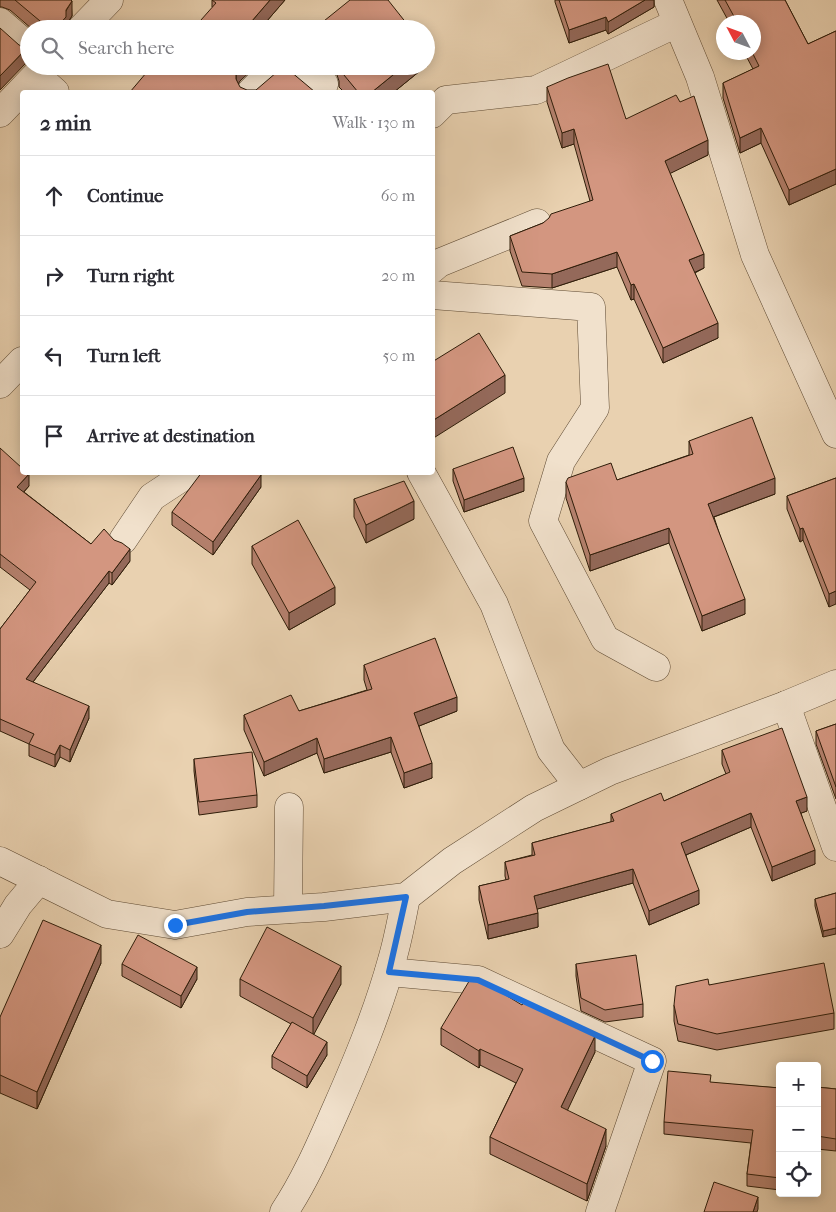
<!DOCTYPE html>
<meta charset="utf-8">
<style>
body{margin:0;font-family:"IM FELL French Canon",serif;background:#f2f2f3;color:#2b2b33}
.controls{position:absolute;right:15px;bottom:15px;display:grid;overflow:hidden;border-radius:5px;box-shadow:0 2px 12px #0003}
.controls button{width:45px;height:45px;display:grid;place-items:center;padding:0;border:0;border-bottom:1px solid #e1e1e2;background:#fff;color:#2b2b33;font:25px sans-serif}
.compass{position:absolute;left:716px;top:15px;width:45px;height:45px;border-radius:50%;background:#fff;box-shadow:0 2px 12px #0003;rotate:311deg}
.stop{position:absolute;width:15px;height:15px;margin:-11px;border:4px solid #1a73e8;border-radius:50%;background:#fff}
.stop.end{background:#1a73e8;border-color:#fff;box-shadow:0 1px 5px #0008}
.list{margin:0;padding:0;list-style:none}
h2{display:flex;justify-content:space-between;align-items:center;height:65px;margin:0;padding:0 20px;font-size:21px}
h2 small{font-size:16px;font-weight:400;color:#7c7c81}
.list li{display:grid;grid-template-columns:32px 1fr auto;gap:15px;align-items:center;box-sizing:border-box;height:80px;padding:0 20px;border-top:1px solid #e1e1e2}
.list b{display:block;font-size:19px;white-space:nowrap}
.list em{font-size:16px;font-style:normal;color:#7c7c81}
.icon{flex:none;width:28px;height:28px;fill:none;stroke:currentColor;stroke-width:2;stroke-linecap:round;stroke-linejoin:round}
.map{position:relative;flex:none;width:836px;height:1212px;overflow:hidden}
.search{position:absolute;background:#fff;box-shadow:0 2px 12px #0003;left:20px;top:20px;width:415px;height:55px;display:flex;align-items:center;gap:12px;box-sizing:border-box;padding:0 18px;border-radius:28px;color:#7c7c81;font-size:19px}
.panel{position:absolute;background:#fff;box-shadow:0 2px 12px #0003;left:20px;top:90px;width:415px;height:385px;border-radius:5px}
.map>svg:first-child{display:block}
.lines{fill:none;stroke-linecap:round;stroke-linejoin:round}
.street-casing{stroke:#5e4a33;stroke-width:29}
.street{stroke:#f1e1cc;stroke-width:28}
.wall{fill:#b5816e;stroke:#2f1d09}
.shaded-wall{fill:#94695a;stroke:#2f1d09}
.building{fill:#d39680;stroke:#2f1d09}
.route{stroke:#1a73e8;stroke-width:6}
</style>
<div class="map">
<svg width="836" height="1212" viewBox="0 0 836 1212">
<rect width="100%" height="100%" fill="#e9d1b0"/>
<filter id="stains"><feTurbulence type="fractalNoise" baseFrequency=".004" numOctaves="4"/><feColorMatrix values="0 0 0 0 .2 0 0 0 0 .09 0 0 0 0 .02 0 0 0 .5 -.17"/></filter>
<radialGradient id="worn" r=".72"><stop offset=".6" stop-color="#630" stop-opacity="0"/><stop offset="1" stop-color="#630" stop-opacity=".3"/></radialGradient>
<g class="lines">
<!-- street casing -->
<g class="street-casing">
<g id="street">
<path d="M 668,0 L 700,77 L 755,255 L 836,434"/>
<path d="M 0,22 L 29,47"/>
<path d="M 81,29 L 109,0"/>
<path d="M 286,66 L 324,84"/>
<path d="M 37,76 L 55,92"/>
<path d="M 251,92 L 264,79 L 281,66"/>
<path d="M 0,113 L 45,66"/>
<path d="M 432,114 L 446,100 L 536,90 L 677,23"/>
<path d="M 432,269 L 439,263 L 537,223"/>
<path d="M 432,295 L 591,307 L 595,408 L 561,461 L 543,521 L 605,639 L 656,667"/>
<path d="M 0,384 L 22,361"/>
<path d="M 421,472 L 494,604 L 551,750 L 579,786"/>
<path d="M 123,540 L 152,497 L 190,472"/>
<path d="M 786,705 L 836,847"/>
<path d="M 0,861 L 107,914 L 175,925 L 247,912 L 324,907 L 406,897 L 452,861 L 534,808 L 610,771 L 786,705 L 836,684"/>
<path d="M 288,909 L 289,807"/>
<path d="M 0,934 L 18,905 L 39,880"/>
<path d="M 389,972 L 478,980 L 652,1061 L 600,1212"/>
<path d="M 284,1212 C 306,1179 321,1143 337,1107 C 358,1059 378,1011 392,960 C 398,940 402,918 406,897"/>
</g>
</g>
<!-- street -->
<use href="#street" class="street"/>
</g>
<!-- wall -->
<g class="wall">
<path d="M 0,0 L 71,0 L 72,16 L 66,25 L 66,29 L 32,29 L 10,10 L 2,7 L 0,7 Z"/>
<path d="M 212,0 L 285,0 L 260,29 L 212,7 Z"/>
<path d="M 555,0 L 654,0 L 654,7 L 608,34 L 606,30 L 569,43 L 555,2 Z"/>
<path d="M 717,0 L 785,0 L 808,44 L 836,31 L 836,184 L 789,205 L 761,143 L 740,153 L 723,98 L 723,83 L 753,69 L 744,52 L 754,52 L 754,22 L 729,22 Z"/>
<path d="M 323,66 L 426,66 L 394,92 L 344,92 L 339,87 L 339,81 L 337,75 Z"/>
<path d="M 547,87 L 626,119 L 708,155 L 670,173 L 704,268 L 695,273 L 718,338 L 663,363 L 634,299 L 631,300 L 617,267 L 552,288 L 522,286 L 510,251 L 510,236 L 543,223 L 590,201 L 574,144 L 562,148 L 547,102 Z"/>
<path d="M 689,441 L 775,494 L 714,517 L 745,614 L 702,631 L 669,543 L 590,571 L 566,498 L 566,482 L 617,480 L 689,455 Z"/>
<path d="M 0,448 L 29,486 L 24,492 L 91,544 L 130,561 L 112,585 L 109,583 L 33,682 L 89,718 L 70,762 L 60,757 L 55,767 L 29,756 L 29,744 L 0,731 L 0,629 L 30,590 L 0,567 Z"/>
<path d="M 453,469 L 524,491 L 464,512 L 453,481 Z"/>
<path d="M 836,478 L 829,607 L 803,540 L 800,542 L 787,509 L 787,496 Z"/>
<path d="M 261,487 L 213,555 L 172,525 L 172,512 Z"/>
<path d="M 354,499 L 414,519 L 366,543 L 354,517 Z"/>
<path d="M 252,546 L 335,604 L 289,630 L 252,564 Z"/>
<path d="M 364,665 L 457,711 L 419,726 L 432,778 L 404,788 L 391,752 L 324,773 L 317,753 L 264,776 L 244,730 L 244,715 L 299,711 L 367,690 L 364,680 Z"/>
<path d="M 836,724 L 836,799 L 816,744 L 816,731 Z"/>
<path d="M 722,750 L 807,811 L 801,813 L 815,864 L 772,881 L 751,827 L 686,855 L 699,904 L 649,925 L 633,883 L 537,909 L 538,927 L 488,939 L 479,900 L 479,886 L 506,880 L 505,876 L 505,862 L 532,855 L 532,843 L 611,822 L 611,814 L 664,801 L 726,774 L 722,764 Z"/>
<path d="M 194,759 L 257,795 L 257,807 L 199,815 L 194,771 Z"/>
<path d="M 836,893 L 823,937 L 815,906 L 815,899 Z"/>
<path d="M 101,963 L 37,1109 L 0,1093 L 0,1017 Z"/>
<path d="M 122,964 L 197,979 L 181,1008 L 122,976 Z"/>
<path d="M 576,964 L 643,1004 L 643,1017 L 605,1022 L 581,1011 L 576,976 Z"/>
<path d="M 240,979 L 341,984 L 313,1035 L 327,1055 L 307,1088 L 272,1068 L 272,1056 L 291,1024 L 240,996 Z"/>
<path d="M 709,985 L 834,1013 L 834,1029 L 717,1050 L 678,1041 L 674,1021 L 674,1005 Z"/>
<path d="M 441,1028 L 595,1052 L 567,1110 L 606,1146 L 587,1201 L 490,1154 L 490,1137 L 516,1083 L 480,1065 L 479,1068 L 441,1045 Z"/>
<path d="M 711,1083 L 780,1088 L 780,1190 L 747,1186 L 747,1174 L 751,1143 L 664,1134 L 664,1122 Z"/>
<path d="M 817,1087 L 836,1089 L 836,1151 L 817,1149 Z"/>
</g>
<!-- shaded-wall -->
<g class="shaded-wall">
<path d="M 270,0 L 285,0 L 260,29 L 245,29 Z"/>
<path d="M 645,0 L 654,0 L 654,7 L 608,34 L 608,22 Z"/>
<path d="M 72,1 L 72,16 L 66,25 L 66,29 L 55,29 Z"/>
<path d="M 606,17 L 606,30 L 569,43 L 569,30 Z"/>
<path d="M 27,48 L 27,62 L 0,90 L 0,76 Z"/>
<rect x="426" y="48" width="1" height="18"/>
<path d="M 239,66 L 256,66 L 240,81 L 236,88 L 236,71 Z"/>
<path d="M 404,66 L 426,66 L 394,92 L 372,92 Z"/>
<path d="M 761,128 L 761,143 L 740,153 L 740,138 Z"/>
<path d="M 574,129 L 574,144 L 562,148 L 562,133 Z"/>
<path d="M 708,140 L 708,155 L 665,176 L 665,161 Z"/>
<path d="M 836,169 L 836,184 L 789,205 L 789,190 Z"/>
<path d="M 617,252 L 617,267 L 552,288 L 552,274 Z"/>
<path d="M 704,254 L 704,268 L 689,275 L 689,260 Z"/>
<path d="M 634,284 L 634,299 L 631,300 L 631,285 Z"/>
<path d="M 718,323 L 718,338 L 663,363 L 663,348 Z"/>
<path d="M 505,375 L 505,393 L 432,439 L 432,421 Z"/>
<path d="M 29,474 L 29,486 L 17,499 L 17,487 Z"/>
<path d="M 261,475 L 261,487 L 213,555 L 213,542 Z"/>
<path d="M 524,478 L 524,491 L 464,512 L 464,500 Z"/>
<path d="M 775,478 L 775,494 L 708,519 L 708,504 Z"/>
<path d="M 414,501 L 414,519 L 366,543 L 366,525 Z"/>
<path d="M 669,528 L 669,543 L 590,571 L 590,555 Z"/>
<path d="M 803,528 L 803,540 L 800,542 L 800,529 Z"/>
<path d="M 130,549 L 130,561 L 112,585 L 112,573 Z"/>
<path d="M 109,571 L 109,583 L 26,691 L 26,679 Z"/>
<path d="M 335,587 L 335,604 L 289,630 L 289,613 Z"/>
<path d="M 836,591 L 836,604 L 829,607 L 829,594 Z"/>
<path d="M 745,599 L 745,614 L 702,631 L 702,616 Z"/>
<path d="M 457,697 L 457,711 L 414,728 L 414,713 Z"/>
<path d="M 89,706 L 89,718 L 70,762 L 70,750 Z"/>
<path d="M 391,737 L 391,752 L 324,773 L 324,759 Z"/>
<path d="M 317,738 L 317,753 L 264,776 L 264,762 Z"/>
<path d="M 60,745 L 60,757 L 55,767 L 55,755 Z"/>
<path d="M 432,763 L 432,778 L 404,788 L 404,773 Z"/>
<path d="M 807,797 L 807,811 L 796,815 L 796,801 Z"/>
<path d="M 751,813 L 751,827 L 681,857 L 681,843 Z"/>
<path d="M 815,850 L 815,864 L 772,881 L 772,867 Z"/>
<path d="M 633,869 L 633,883 L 534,910 L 534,896 Z"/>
<path d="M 699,890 L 699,904 L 649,925 L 649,911 Z"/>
<path d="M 538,913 L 538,927 L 488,939 L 488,925 Z"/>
<path d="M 836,928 L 836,934 L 823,937 L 823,931 Z"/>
<path d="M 101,945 L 101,963 L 37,1109 L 37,1092 Z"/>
<path d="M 341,966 L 341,984 L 313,1036 L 313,1018 Z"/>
<path d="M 197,967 L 197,979 L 181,1008 L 181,996 Z"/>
<path d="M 595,1036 L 595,1052 L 561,1124 L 561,1107 Z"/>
<path d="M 327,1042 L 327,1055 L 307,1088 L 307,1076 Z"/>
<path d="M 480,1049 L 480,1065 L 479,1068 L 479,1051 Z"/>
<path d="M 606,1129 L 606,1146 L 587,1201 L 587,1184 Z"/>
<path d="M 758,1197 L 758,1209 L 757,1212 L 753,1212 Z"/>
</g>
<!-- building -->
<g class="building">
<path d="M 15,0 L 71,0 L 72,1 L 66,10 L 66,17 L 55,29 L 44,29 L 40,21 Z"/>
<path d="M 212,0 L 270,0 L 245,29 L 193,29 L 216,3 Z"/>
<path d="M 350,0 L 388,0 L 411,29 L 314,29 Z"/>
<path d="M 559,0 L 645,0 L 608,22 L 606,17 L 569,30 Z"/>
<path d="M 725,0 L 785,0 L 808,44 L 836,31 L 836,169 L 789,190 L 761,128 L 740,138 L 723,83 L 759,66 L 752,52 L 754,52 L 754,22 L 737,22 Z"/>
<path d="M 0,28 L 19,45 L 27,48 L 0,76 Z"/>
<path d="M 608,64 L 626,119 L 676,95 L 680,102 L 694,96 L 708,140 L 665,161 L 704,254 L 689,260 L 718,323 L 663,348 L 634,284 L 631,285 L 617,252 L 552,274 L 522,272 L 510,236 L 543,223 L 549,218 L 551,214 L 593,200 L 574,129 L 562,133 L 547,87 L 568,78 Z"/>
<path d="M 152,66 L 239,66 L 236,71 L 236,79 L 240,87 L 247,90 L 256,90 L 284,66 L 315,92 L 130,92 Z"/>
<path d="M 339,66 L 404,66 L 372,92 L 358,92 L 339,69 Z"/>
<path d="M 479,333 L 505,375 L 432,421 L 432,362 Z"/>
<path d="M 752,417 L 775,478 L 708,504 L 745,599 L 702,616 L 669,528 L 590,555 L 566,482 L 568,478 L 611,463 L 617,480 L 693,454 L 689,441 Z"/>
<path d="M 513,447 L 524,478 L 464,500 L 453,469 Z"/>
<path d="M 0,448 L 22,468 L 22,472 L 27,472 L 29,474 L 17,487 L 91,544 L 104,529 L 114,540 L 122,543 L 130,549 L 112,573 L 109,571 L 26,679 L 89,706 L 70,750 L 60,745 L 55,755 L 29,744 L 34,734 L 0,719 L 0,629 L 36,582 L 0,554 Z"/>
<path d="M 202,472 L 258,472 L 261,475 L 213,542 L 172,512 Z"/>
<path d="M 836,478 L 836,591 L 829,594 L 803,528 L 800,529 L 787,496 Z"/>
<path d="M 404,481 L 414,501 L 366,525 L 354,499 Z"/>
<path d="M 298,520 L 335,587 L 289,613 L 252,546 Z"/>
<path d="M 435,638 L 457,697 L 414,713 L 432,763 L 404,773 L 391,737 L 324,759 L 317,738 L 264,762 L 244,715 L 291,695 L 299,711 L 372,689 L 364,665 Z"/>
<path d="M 836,724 L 836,787 L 816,731 Z"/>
<path d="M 782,728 L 807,797 L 796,801 L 815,850 L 772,867 L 751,813 L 681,843 L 699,890 L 649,911 L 633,869 L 534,896 L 538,913 L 488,925 L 479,886 L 509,879 L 505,862 L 535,855 L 532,843 L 614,821 L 611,814 L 661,793 L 664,801 L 730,772 L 722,750 Z"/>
<path d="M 252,752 L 257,795 L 199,802 L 194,759 Z"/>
<path d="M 836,893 L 836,928 L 823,931 L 815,899 Z"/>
<path d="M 43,920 L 101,945 L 37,1092 L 0,1075 L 0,1017 Z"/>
<path d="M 267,927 L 341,966 L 313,1018 L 240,979 Z"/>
<path d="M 138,935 L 197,967 L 181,996 L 122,964 Z"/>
<path d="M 636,955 L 643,1004 L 605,1010 L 581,998 L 576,964 Z"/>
<path d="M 824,963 L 834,1013 L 717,1034 L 678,1024 L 674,1005 L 676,986 L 708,979 L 709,985 Z"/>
<path d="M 471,978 L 494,988 L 522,1005 L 524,1002 L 595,1036 L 561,1107 L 606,1129 L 587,1184 L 490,1137 L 523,1069 L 480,1049 L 479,1051 L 441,1028 Z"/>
<path d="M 292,1022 L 327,1042 L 307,1076 L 272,1056 Z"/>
<path d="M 668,1071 L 711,1075 L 710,1082 L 780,1088 L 780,1178 L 747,1174 L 753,1130 L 664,1122 Z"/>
<path d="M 817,1087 L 836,1089 L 836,1139 L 817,1136 Z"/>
<path d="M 714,1182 L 758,1197 L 753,1212 L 704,1212 Z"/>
</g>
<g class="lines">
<!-- route -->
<path class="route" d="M 175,925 L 247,912 L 324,906 L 406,897 L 389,972 L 478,980 L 652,1061"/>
</g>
<rect width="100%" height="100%" filter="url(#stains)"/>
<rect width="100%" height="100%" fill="url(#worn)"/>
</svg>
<div class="controls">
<button>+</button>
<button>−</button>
<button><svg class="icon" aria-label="locate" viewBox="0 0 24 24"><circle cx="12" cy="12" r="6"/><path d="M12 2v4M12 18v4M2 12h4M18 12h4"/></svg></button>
</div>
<svg class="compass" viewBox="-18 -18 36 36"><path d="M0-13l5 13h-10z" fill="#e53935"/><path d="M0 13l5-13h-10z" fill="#7c7c81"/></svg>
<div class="stop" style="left:652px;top:1061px"></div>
<div class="stop end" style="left:175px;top:925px"></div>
<div class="search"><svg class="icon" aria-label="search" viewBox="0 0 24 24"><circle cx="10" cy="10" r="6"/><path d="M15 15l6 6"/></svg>Search here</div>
<section class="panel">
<h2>2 min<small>Walk · 130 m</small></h2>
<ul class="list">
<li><svg class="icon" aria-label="ahead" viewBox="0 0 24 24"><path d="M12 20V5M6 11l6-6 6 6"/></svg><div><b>Continue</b></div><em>60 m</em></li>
<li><svg class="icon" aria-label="right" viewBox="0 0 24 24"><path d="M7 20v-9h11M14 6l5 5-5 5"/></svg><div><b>Turn right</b></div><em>20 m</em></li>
<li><svg class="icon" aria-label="left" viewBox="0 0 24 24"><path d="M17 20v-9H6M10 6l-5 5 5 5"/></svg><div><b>Turn left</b></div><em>50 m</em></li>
<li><svg class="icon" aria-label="arrive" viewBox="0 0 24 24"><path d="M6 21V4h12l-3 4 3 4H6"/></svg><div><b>Arrive at destination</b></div></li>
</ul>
</section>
</div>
